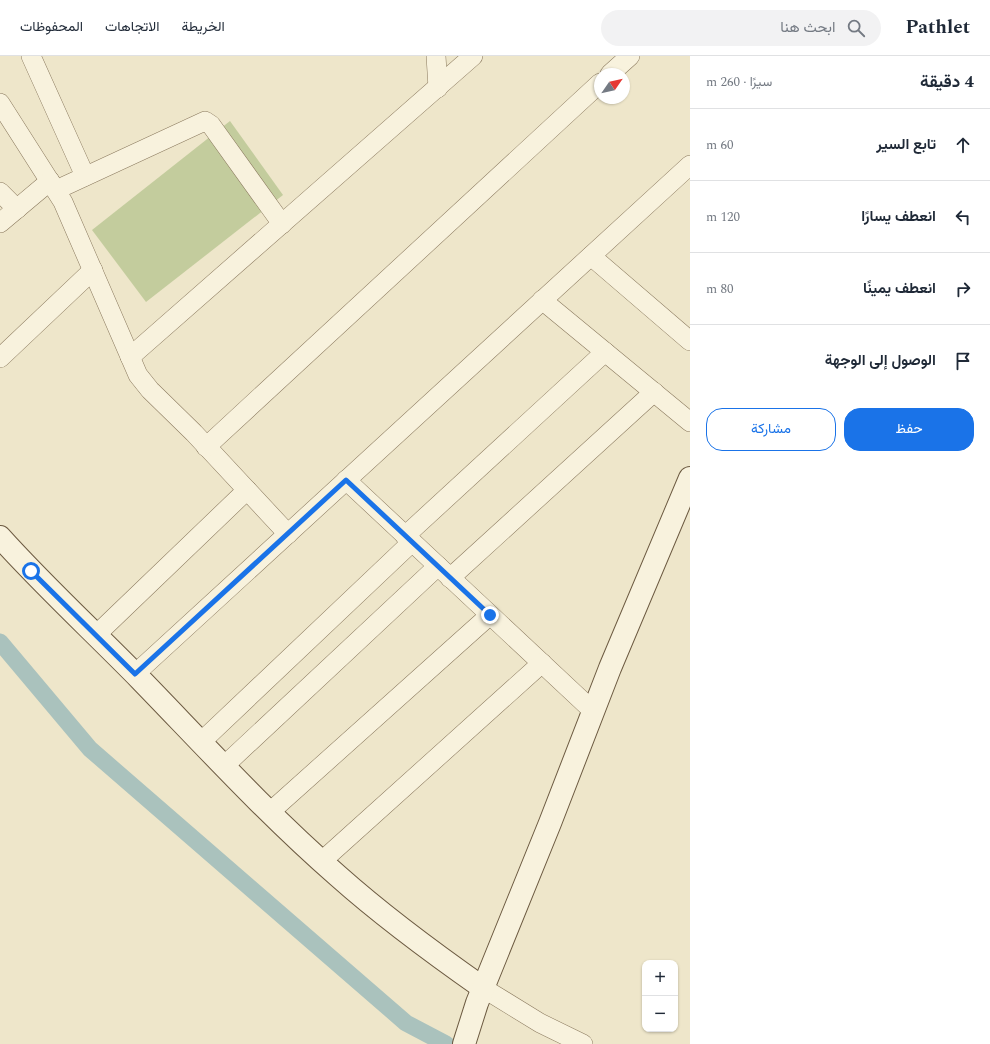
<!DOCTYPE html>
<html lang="ar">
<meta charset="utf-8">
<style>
body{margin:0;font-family:Spectral,Vazirmatn,serif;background:#f2f2f3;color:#1f2937;direction:rtl}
.controls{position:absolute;right:12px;bottom:12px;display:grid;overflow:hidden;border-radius:8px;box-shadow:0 1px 3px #0004}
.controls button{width:36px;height:36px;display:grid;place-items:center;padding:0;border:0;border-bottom:1px solid #e0e1e3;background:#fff;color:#1f2937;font:20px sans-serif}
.compass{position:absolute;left:594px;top:12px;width:36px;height:36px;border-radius:50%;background:#fff;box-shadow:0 1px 3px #0004;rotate:56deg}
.stop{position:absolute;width:12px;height:12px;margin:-9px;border:3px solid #1a73e8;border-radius:50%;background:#fff}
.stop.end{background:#1a73e8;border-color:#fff;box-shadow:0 1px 4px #0008}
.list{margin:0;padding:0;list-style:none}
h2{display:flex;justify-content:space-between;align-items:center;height:52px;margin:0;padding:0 16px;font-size:17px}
h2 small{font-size:13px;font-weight:400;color:#747a83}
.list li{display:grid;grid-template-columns:26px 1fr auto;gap:12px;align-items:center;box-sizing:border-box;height:72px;padding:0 16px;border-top:1px solid #e0e1e3}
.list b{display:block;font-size:15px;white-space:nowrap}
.list em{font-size:13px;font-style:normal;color:#747a83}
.actions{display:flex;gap:8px;padding:12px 16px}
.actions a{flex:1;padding:9px 0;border:1px solid #1a73e8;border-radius:16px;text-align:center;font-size:14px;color:#1a73e8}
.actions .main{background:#1a73e8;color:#fff}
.icon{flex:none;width:22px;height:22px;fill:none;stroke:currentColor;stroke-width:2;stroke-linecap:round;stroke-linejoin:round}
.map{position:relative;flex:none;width:690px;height:988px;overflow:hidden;direction:ltr}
header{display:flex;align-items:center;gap:24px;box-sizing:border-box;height:56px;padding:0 20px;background:#fff;border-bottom:1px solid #e0e1e3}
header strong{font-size:19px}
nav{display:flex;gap:22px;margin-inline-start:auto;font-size:14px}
.search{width:280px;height:36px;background:#f2f2f3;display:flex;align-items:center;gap:10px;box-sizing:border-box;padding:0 14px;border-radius:22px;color:#747a83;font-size:15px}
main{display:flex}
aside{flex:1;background:#fff}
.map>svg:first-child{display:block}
.green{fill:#c3cc9d}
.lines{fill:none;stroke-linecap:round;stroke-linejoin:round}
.canal{stroke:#aac2bd;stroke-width:17}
.street-casing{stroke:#8a795e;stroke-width:20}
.secondary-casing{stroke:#6c5a41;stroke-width:24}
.street{stroke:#f8f2dd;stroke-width:19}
.secondary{stroke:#f8f2dd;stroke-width:22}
.route{stroke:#1a73e8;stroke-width:5}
</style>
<header>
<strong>Pathlet</strong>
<div class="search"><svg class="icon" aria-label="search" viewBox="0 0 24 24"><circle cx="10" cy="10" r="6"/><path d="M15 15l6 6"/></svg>ابحث هنا</div>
<nav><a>الخريطة</a><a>الاتجاهات</a><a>المحفوظات</a></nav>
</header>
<main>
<aside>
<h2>4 دقيقة<small>سيرًا · 260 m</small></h2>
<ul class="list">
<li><svg class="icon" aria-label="ahead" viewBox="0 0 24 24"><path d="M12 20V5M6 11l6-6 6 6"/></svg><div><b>تابع السير</b></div><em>60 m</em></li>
<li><svg class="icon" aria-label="left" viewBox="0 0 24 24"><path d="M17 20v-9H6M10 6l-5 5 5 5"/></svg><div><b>انعطف يسارًا</b></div><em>120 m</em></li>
<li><svg class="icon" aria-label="right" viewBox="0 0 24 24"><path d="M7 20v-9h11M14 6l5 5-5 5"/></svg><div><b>انعطف يمينًا</b></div><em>80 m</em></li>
<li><svg class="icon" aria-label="arrive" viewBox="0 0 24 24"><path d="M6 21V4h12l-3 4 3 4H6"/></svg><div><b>الوصول إلى الوجهة</b></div></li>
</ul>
<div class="actions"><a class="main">حفظ</a><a>مشاركة</a></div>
</aside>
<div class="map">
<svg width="690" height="988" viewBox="0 0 690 988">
<rect width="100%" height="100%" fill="#eee6ca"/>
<!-- green -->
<path class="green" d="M 230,65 L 283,139 L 146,246 L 92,174 Z"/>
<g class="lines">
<!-- canal -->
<path class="canal" d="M 0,586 L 90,693 L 406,967 L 446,988"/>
<!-- street casing -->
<g class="street-casing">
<g id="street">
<path d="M 31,0 L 85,120"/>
<path d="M 436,0 L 438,32"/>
<path d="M 610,18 L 630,0"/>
<path d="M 0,47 L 63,146 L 138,319 L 150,334 L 194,377 L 288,478"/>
<path d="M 56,134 L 205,65 L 211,69 L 282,168"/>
<path d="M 0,136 L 17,153"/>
<path d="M 0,167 L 50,125"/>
<path d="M 591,200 L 690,285"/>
<path d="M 542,244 L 690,366"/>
<path d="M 130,301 L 473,0"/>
<path d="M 0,302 L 93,214"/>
<path d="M 206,391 L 600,27"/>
<path d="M 346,424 L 593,655"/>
<path d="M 405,480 L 605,296"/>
<path d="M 450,522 L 654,336"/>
<path d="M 96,579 L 247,434"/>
<path d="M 135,618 L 690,109"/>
<path d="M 201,686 L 412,486"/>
<path d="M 224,710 L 438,510"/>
<path d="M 270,756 L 490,559"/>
<path d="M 322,805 L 542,607"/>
<path d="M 483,932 L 540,967 L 583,988"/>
</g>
</g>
<!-- secondary casing -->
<g class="secondary-casing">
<g id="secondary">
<path d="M 0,481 C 44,530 93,575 140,623 C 205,690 268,759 338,820 C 384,861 433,897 483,932"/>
<path d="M 464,988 L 477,947 L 550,767 L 610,612 L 690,422"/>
</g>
</g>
<!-- street -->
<use href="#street" class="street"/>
<!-- secondary -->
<use href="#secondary" class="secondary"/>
</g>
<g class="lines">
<!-- route -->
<path class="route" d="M 31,515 L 135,618 L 346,424 L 490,559"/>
</g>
</svg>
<div class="controls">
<button>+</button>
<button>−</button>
</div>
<svg class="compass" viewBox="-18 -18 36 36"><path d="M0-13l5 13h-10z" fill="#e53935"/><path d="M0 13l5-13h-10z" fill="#747a83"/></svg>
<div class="stop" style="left:31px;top:515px"></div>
<div class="stop end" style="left:490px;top:559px"></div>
</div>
</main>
